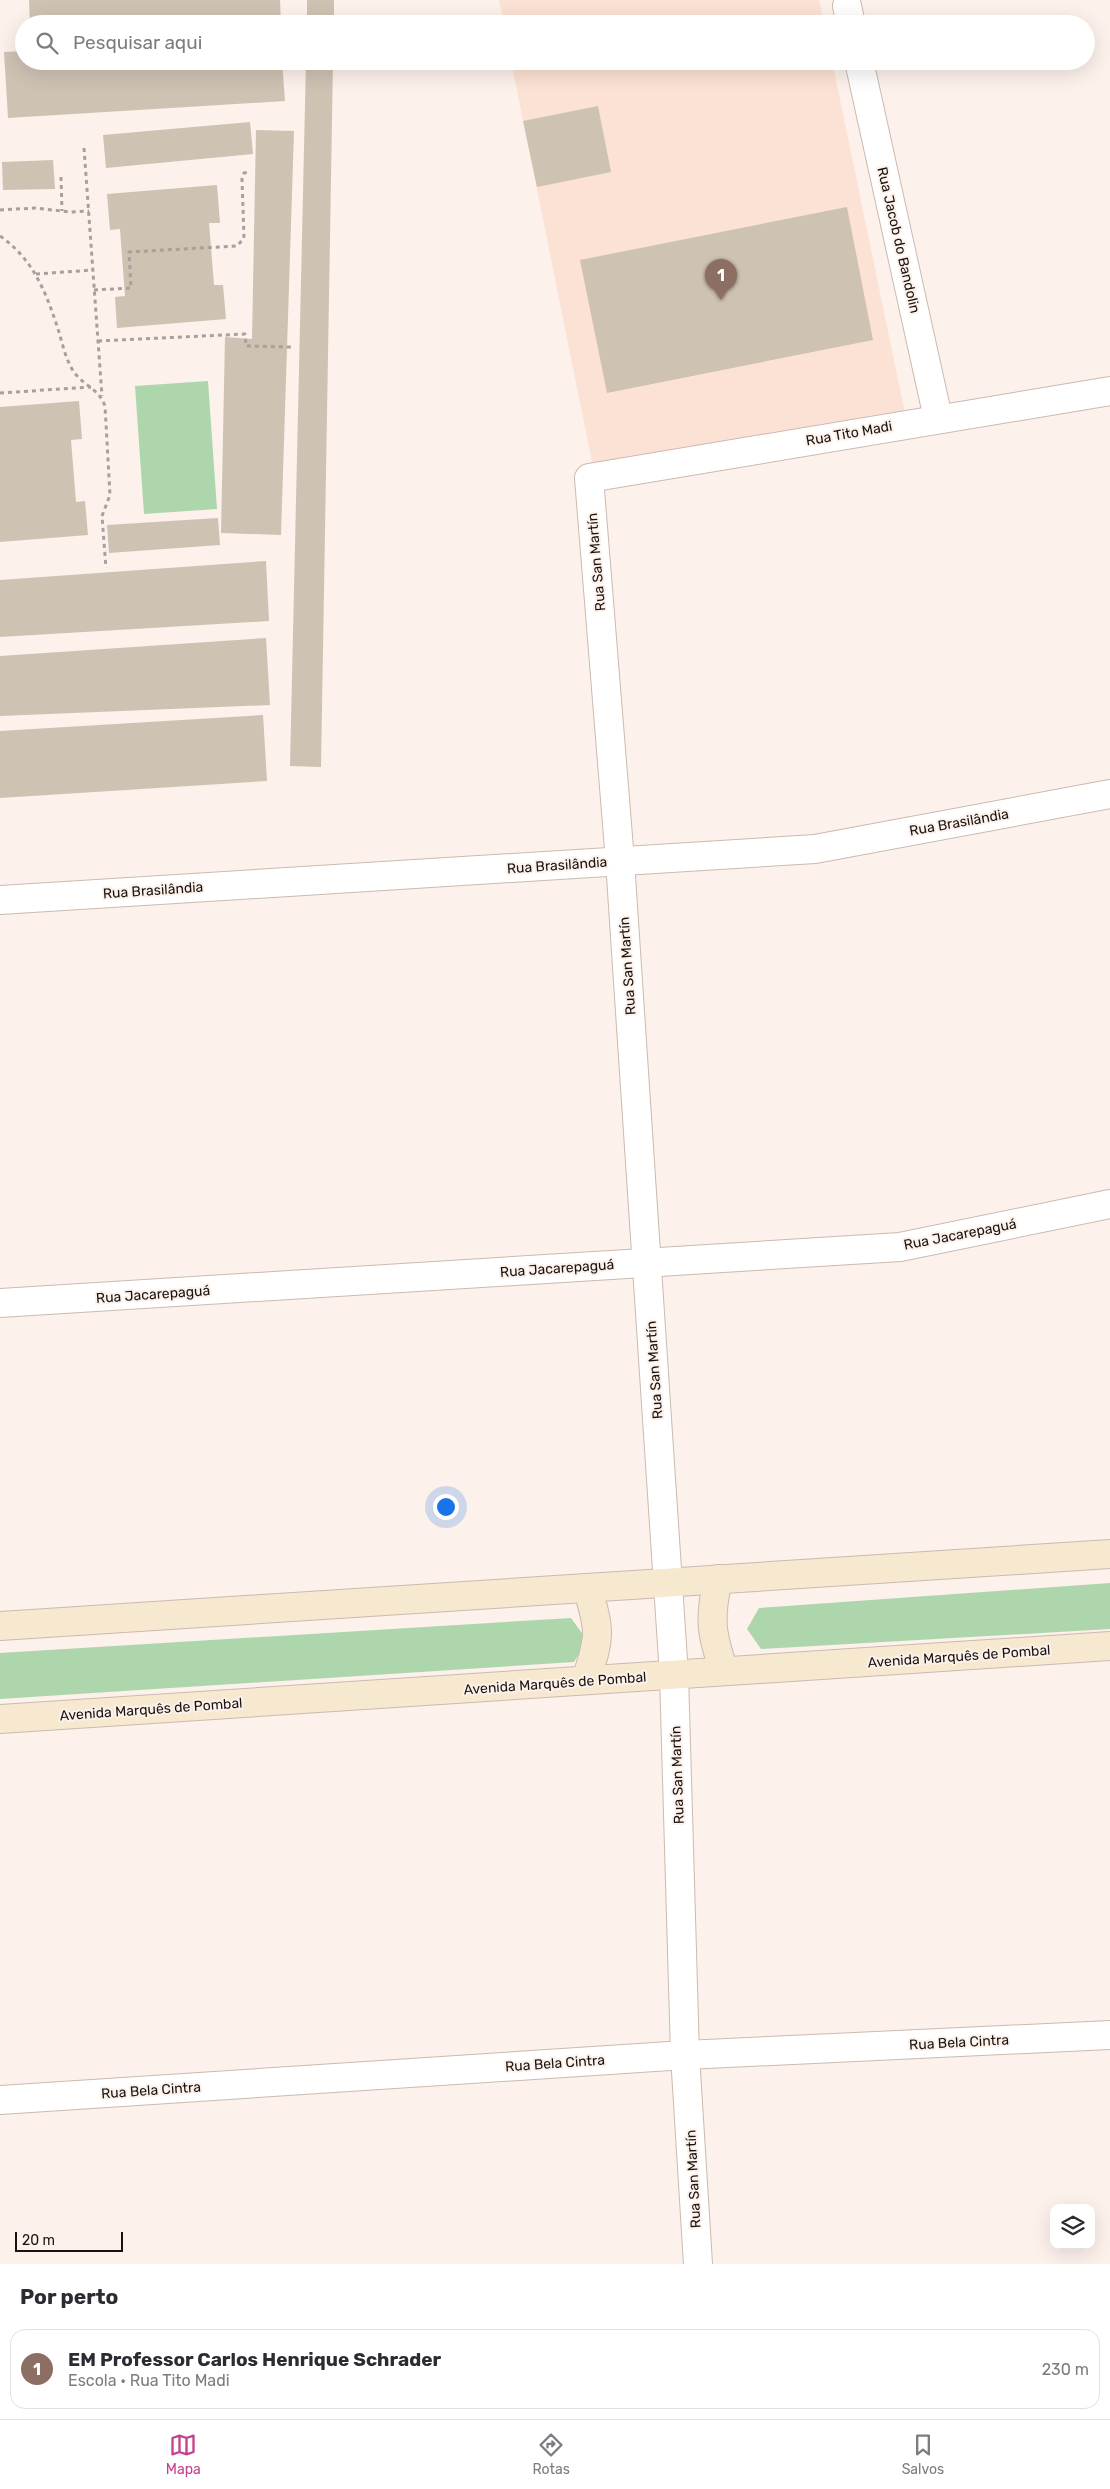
<!DOCTYPE html>
<html lang="pt">
<meta charset="utf-8">
<style>
body{margin:0;font-family:Rubik,sans-serif;background:#f2f2f3;color:#2b2b33}
.controls{position:absolute;right:15px;bottom:15px;display:grid;overflow:hidden;border-radius:10px;box-shadow:0 5px 20px #0002}
.controls button{width:45px;height:45px;display:grid;place-items:center;padding:0;border:0;border-bottom:1px solid #e1e1e2;background:#fff;color:#2b2b33;font:25px sans-serif}
.scale{position:absolute;left:15px;bottom:12px;width:108px;box-sizing:border-box;padding-left:5px;border:2px solid #1a1410;border-top:0;font-size:14px;line-height:18px;white-space:nowrap;color:#1a1410;-webkit-text-stroke:4px #fcf1eb;paint-order:stroke}
.you{position:absolute;left:445px;top:1506px;width:18px;height:18px;margin:-12px;border:4px solid #fff;border-radius:50%;background:#1a73e8;box-shadow:0 0 0 8px #1a73e833}
.badge{display:grid;place-items:center;width:32px;height:32px;border-radius:50%;background:#c3428b;color:#fff;font-size:16px;font-weight:700}
.pin{position:absolute;translate:-50% -41px;filter:drop-shadow(0 1px 2px #0008)}
.pin::after{content:'';position:absolute;top:26px;width:18px;height:15px;background:inherit;clip-path:polygon(0 0,100% 0,50% 100%)}
.list{margin:0;padding:0;list-style:none}
h2{display:flex;justify-content:space-between;align-items:center;height:65px;margin:0;padding:0 20px;font-size:21px}
h2 small{font-size:16px;font-weight:400;color:#7c7c81}
.list li{display:grid;grid-template-columns:32px 1fr auto;gap:15px;align-items:center;box-sizing:border-box;height:80px;margin:0 10px 10px;padding:0 10px;border:1px solid #e1e1e2;border-radius:15px}
.list b{display:block;font-size:19px;white-space:nowrap}
.list p{margin:0;font-size:16px;white-space:nowrap;color:#7c7c81}
.list em{font-size:16px;font-style:normal;color:#7c7c81}
.icon{flex:none;width:28px;height:28px;fill:none;stroke:currentColor;stroke-width:2;stroke-linecap:round;stroke-linejoin:round}
.map{position:relative;flex:none;width:1110px;height:2264px;overflow:hidden}
.search{position:absolute;background:#fff;box-shadow:0 5px 20px #0002;left:15px;right:15px;top:15px;height:55px;display:flex;align-items:center;gap:12px;box-sizing:border-box;padding:0 18px;border-radius:28px;color:#7c7c81;font-size:19px}
.sheet{height:155px;background:#fff}
nav{display:flex;justify-content:space-around;align-items:center;box-sizing:border-box;height:70px;border-top:1px solid #e1e1e2;background:#fff;font-size:14px;color:#7c7c81}
nav a{display:grid;justify-items:center;gap:2px}
nav .on{color:#c3428b}
.map>svg:first-child{display:block}
.built{fill:#fce2d4}
.green{fill:#aed6ac}
.building{fill:#cec2b3}
.lines{fill:none;stroke-linecap:round;stroke-linejoin:round}
.street-casing{stroke:#cbbab0;stroke-width:30}
.secondary-casing{stroke:#cbbab0;stroke-width:30}
.path{stroke:#aaa09b;stroke-width:3;stroke-dasharray:4 4;stroke-linecap:butt}
.street{stroke:#fff;stroke-width:28}
.secondary{stroke:#f7e8d0;stroke-width:28}
.labels{text-anchor:middle;stroke-width:4;stroke-linejoin:round;paint-order:stroke}
.street-label{font-size:14px;fill:#1a1410;stroke:#fcf1eb}
</style>
<div class="map">
<svg width="1110" height="2264" viewBox="0 0 1110 2264">
<rect width="100%" height="100%" fill="#fcf1eb"/>
<!-- built -->
<g class="built">
<path d="M 499,0 L 819,0 L 824,24 L 504,24 Z"/>
<path d="M 511,61 L 832,61 L 905,413 L 594,472 Z"/>
</g>
<!-- green -->
<g class="green">
<path d="M 208,381 L 217,509 L 144,514 L 135,386 Z"/>
<path d="M 1110,1583 L 1110,1629 L 761,1649 L 747,1629 L 759,1608 Z"/>
<path d="M 571,1618 L 587,1640 L 574,1662 L 0,1699 L 0,1653 Z"/>
</g>
<!-- building -->
<g class="building">
<path d="M 29,0 L 280,0 L 281,24 L 30,24 Z"/>
<rect x="307" y="0" width="27" height="24"/>
<path d="M 24,51 L 24,61 L 282,61 L 285,101 L 8,118 L 4,52 Z"/>
<path d="M 306,61 L 333,61 L 321,767 L 290,766 Z"/>
<path d="M 598,106 L 611,172 L 537,187 L 523,121 Z"/>
<path d="M 250,122 L 253,154 L 106,168 L 103,135 Z"/>
<path d="M 256,130 L 294,131 L 281,535 L 221,533 L 225,337 L 252,339 Z"/>
<path d="M 53,160 L 55,189 L 3,190 L 2,162 Z"/>
<path d="M 217,185 L 220,223 L 209,223 L 214,285 L 223,285 L 226,319 L 117,328 L 115,297 L 125,296 L 120,229 L 110,230 L 107,194 Z"/>
<path d="M 847,207 L 873,340 L 607,393 L 580,260 Z"/>
<path d="M 79,401 L 82,439 L 71,440 L 76,502 L 85,501 L 88,535 L 0,542 L 0,407 Z"/>
<path d="M 218,518 L 220,545 L 109,553 L 107,525 Z"/>
<path d="M 266,561 L 269,621 L 0,637 L 0,580 Z"/>
<path d="M 266,638 L 270,705 L 0,716 L 0,656 Z"/>
<path d="M 263,715 L 267,781 L 0,798 L 0,731 Z"/>
</g>
<g class="lines">
<!-- street casing -->
<g class="street-casing">
<g id="street">
<path d="M 847,6 L 851,24"/>
<path d="M 859,61 L 938,418"/>
<path d="M 0,900 L 815,849 L 1110,794"/>
<path d="M 0,1303 L 900,1247 L 1110,1204"/>
<path d="M 0,2100 L 685,2055 L 1110,2035"/>
<path d="M 698,2264 L 685,2055 L 674,1675 L 620,861 L 589,478 L 1110,391"/>
</g>
</g>
<!-- secondary casing -->
<g class="secondary-casing">
<g id="secondary">
<path d="M 718,1579 C 709,1619 711,1633 724,1671"/>
<path d="M 0,1626 L 1110,1554"/>
<path d="M 586,1680 C 600,1637 601,1631 587,1588"/>
<path d="M 0,1719 L 1110,1646"/>
</g>
</g>
<!-- path -->
<g class="path">
<path d="M 84,148 L 102,396"/>
<path d="M 61,177 L 62,211"/>
<path d="M 0,210 L 35,208 L 70,212 L 89,211"/>
<path d="M 0,236 C 33,259 46,292 58,329 C 62,342 65,357 72,369 C 81,385 99,388 105,406 L 110,495 L 102,516 L 106,568"/>
<path d="M 36,274 L 93,270"/>
<path d="M 94,290 L 131,288 L 129,252 L 237,246 L 244,238 L 242,179 L 244,173 L 250,172"/>
<path d="M 98,341 L 245,334 L 246,346 L 292,347"/>
<path d="M 0,393 L 91,387"/>
</g>
<!-- street -->
<use href="#street" class="street"/>
<!-- secondary -->
<use href="#secondary" class="secondary"/>
</g>
<g class="labels">
<!-- street labels -->
<g class="street-label">
<text transform="translate(899 240) rotate(77)" y="5">Rua Jacob do Bandolin</text>
<text transform="translate(849 433) rotate(-10)" y="5">Rua Tito Madi</text>
<text transform="translate(596 562) rotate(-95)" y="5">Rua San Martín</text>
<text transform="translate(959 822) rotate(-10)" y="5">Rua Brasilândia</text>
<text transform="translate(557 865) rotate(-4)" y="5">Rua Brasilândia</text>
<text transform="translate(153 890) rotate(-4)" y="5">Rua Brasilândia</text>
<text transform="translate(627 966) rotate(-94)" y="5">Rua San Martín</text>
<text transform="translate(960 1234) rotate(-11)" y="5">Rua Jacarepaguá</text>
<text transform="translate(557 1268) rotate(-4)" y="5">Rua Jacarepaguá</text>
<text transform="translate(153 1294) rotate(-4)" y="5">Rua Jacarepaguá</text>
<text transform="translate(654 1370) rotate(-94)" y="5">Rua San Martín</text>
<text transform="translate(959 1656) rotate(-4)" y="5">Avenida Marquês de Pombal</text>
<text transform="translate(555 1683) rotate(-4)" y="5">Avenida Marquês de Pombal</text>
<text transform="translate(151 1709) rotate(-4)" y="5">Avenida Marquês de Pombal</text>
<text transform="translate(677 1775) rotate(-92)" y="5">Rua San Martín</text>
<text transform="translate(959 2042) rotate(-3)" y="5">Rua Bela Cintra</text>
<text transform="translate(555 2063) rotate(-4)" y="5">Rua Bela Cintra</text>
<text transform="translate(151 2090) rotate(-4)" y="5">Rua Bela Cintra</text>
<text transform="translate(693 2179) rotate(-93)" y="5">Rua San Martín</text>
</g>
</g>
</svg>
<div class="controls">
<button><svg class="icon" aria-label="layers" viewBox="0 0 24 24"><path d="M12 4l9 5-9 5-9-5zM3 14l9 5 9-5"/></svg></button>
</div>
<div class="scale">20 m</div>
<div class="you"></div>
<div class="pin badge" style="left:721px;top:300px;background:#8d6e63">1</div>
<div class="search"><svg class="icon" aria-label="search" viewBox="0 0 24 24"><circle cx="10" cy="10" r="6"/><path d="M15 15l6 6"/></svg>Pesquisar aqui</div>
</div>
<section class="sheet">
<h2>Por perto<small></small></h2>
<ul class="list">
<li><span class="badge" style="background:#8d6e63">1</span><div><b>EM Professor Carlos Henrique Schrader</b><p>Escola · Rua Tito Madi</p></div><em>230 m</em></li>
</ul>
</section>
<nav>
<a class="on"><svg class="icon" aria-label="map" viewBox="0 0 24 24"><path d="M3 6l6-2 6 2 6-2v14l-6 2-6-2-6 2zM9 4v14M15 6v14"/></svg>Mapa</a>
<a><svg class="icon" aria-label="directions" viewBox="0 0 24 24"><path d="M12 3l9 9-9 9-9-9zM9 14v-3h6M13 9l2 2-2 2"/></svg>Rotas</a>
<a><svg class="icon" aria-label="saved" viewBox="0 0 24 24"><path d="M7 4h10v16l-5-4-5 4z"/></svg>Salvos</a>
</nav>
